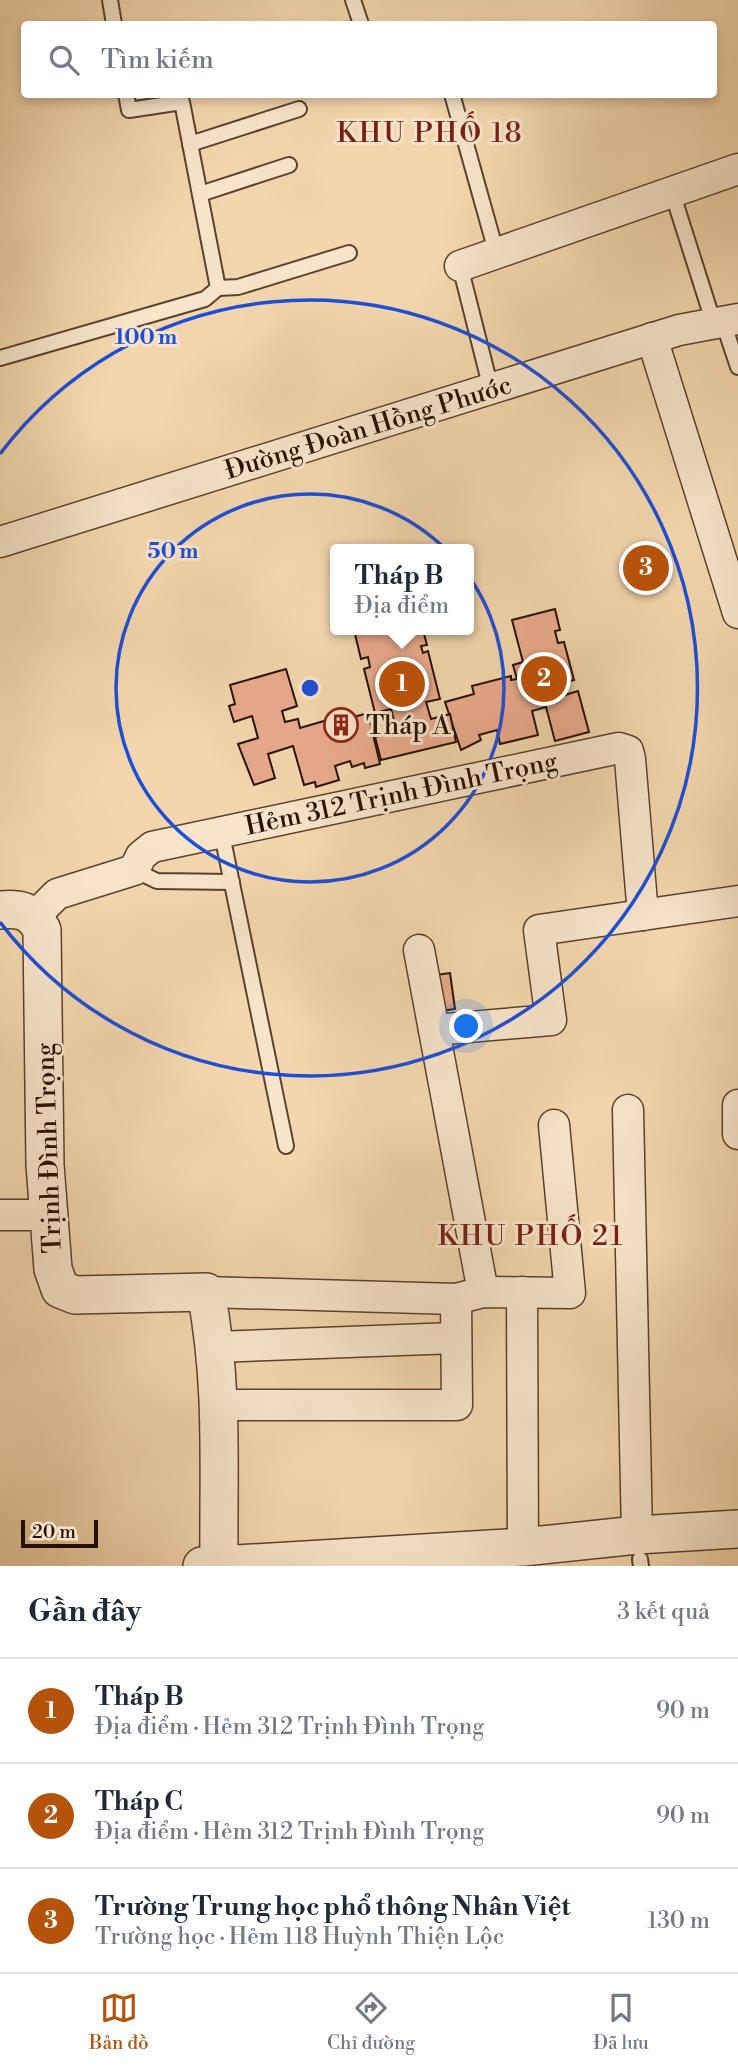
<!DOCTYPE html>
<html lang="vi">
<meta charset="utf-8">
<style>
body{margin:0;font-family:"Libre Bodoni",serif;background:#f2f2f3;color:#1f2937}
.scale{position:absolute;left:21px;bottom:18px;width:77px;box-sizing:border-box;padding-left:7px;border:4px solid #281101;border-top:0;font-size:19px;line-height:24px;white-space:nowrap;color:#281101;-webkit-text-stroke:5px #f7e4ca;paint-order:stroke}
.you{position:absolute;left:467px;top:1027px;width:24px;height:24px;margin:-18px;border:5px solid #fff;border-radius:50%;background:#1a73e8;box-shadow:0 0 0 10px #1a73e833}
.badge{display:grid;place-items:center;width:46px;height:46px;border-radius:50%;background:#b45309;color:#fff;font-size:23px;font-weight:700}
.pin{position:absolute;translate:-50% -50%;border:4px solid #fff;box-shadow:0 2px 7px #0006}
.popup{position:absolute;left:330px;top:544px;width:144px;height:91px;box-sizing:border-box;display:grid;place-content:center;border-radius:7px;background:#fff;filter:drop-shadow(0 2px 5px #0005);font-size:23px;white-space:nowrap;color:#747a83}
.popup b{font-size:26px;color:#1f2937}
.popup::after{content:'';position:absolute;left:50%;top:100%;margin-left:-14px;border:14px solid transparent;border-top-color:#fff}
.list{margin:0;padding:0;list-style:none}
h2{display:flex;justify-content:space-between;align-items:center;height:91px;margin:0;padding:0 28px;font-size:30px}
h2 small{font-size:23px;font-weight:400;color:#747a83}
.list li{display:grid;grid-template-columns:46px 1fr auto;gap:21px;align-items:center;box-sizing:border-box;height:105px;padding:0 28px;border-top:2px solid #e0e1e3}
.list b{display:block;font-size:26px;white-space:nowrap}
.list p{margin:0;font-size:23px;white-space:nowrap;color:#747a83}
.list em{font-size:23px;font-style:normal;color:#747a83}
.icon{flex:none;width:38px;height:38px;fill:none;stroke:currentColor;stroke-width:2;stroke-linecap:round;stroke-linejoin:round}
.map{position:relative;flex:none;width:738px;height:1566px;overflow:hidden}
.search{position:absolute;background:#fff;box-shadow:0 4px 10px #0003;left:21px;right:21px;top:21px;height:77px;display:flex;align-items:center;gap:18px;box-sizing:border-box;padding:0 24px;border-radius:7px;color:#747a83;font-size:26px}
.sheet{height:406px;background:#fff}
nav{display:flex;justify-content:space-around;align-items:center;box-sizing:border-box;height:98px;border-top:2px solid #e0e1e3;background:#fff;font-size:19px;color:#747a83}
nav a{display:grid;justify-items:center;gap:4px}
nav .on{color:#b45309}
.map>svg:first-child{display:block}
.building{fill:#e9aa8c;stroke:#281101;stroke-width:2}
.lines{fill:none;stroke-linecap:round;stroke-linejoin:round}
.service-casing{stroke:#5b422c;stroke-width:18}
.minor-casing{stroke:#5b422c;stroke-width:33}
.tertiary-casing{stroke:#5b422c;stroke-width:40}
.service{stroke:#f7e4ca;stroke-width:14}
.minor{stroke:#f7e4ca;stroke-width:30}
.tertiary{stroke:#f7e4ca;stroke-width:37}
.ring{fill:none;stroke:#1d4ed8;stroke-width:3.5}
.labels{text-anchor:middle;stroke-width:6;stroke-linejoin:round;paint-order:stroke}
.street-label{font-size:26px;fill:#281101;stroke:#f7e4ca}
.poi-label{font-size:26px;fill:#281101;stroke:#f7e4ca;text-anchor:start}
.neighbourhood-label{font-size:28px;letter-spacing:2px;fill:#7a1f14;stroke:#f7e4ca}
.centre{fill:#1d4ed8;stroke:#f7e4ca;stroke-width:3.5}
.ring-label{font-size:21px;text-anchor:middle;font-weight:bold;fill:#1d4ed8;stroke:#f7e4ca;stroke-width:6;stroke-linejoin:round;paint-order:stroke}
</style>
<div class="map">
<svg width="738" height="1566" viewBox="0 0 738 1566">
<rect width="100%" height="100%" fill="#f3d6ad"/>
<filter id="stains"><feTurbulence type="fractalNoise" baseFrequency=".00286" numOctaves="4"/><feColorMatrix values="0 0 0 0 .2 0 0 0 0 .09 0 0 0 0 .02 0 0 0 .5 -.17"/></filter>
<radialGradient id="worn" r=".72"><stop offset=".6" stop-color="#630" stop-opacity="0"/><stop offset="1" stop-color="#630" stop-opacity=".3"/></radialGradient>
<!-- building -->
<g class="building">
<path d="M 555,609 L 560,630 L 555,631 L 558,643 L 564,642 L 574,680 L 562,683 L 565,695 L 578,691 L 589,732 L 555,741 L 546,707 L 532,711 L 538,735 L 500,744 L 497,730 L 479,735 L 481,740 L 461,750 L 445,702 L 474,694 L 472,686 L 511,676 L 511,680 L 517,679 L 513,665 L 523,662 L 512,620 Z"/>
<path d="M 354,630 L 423,630 L 427,645 L 421,646 L 423,653 L 428,651 L 440,699 L 426,702 L 431,719 L 450,714 L 456,742 L 381,760 L 375,737 L 397,732 L 391,709 L 375,713 L 364,669 L 370,667 L 368,657 L 361,659 Z"/>
<path d="M 286,669 L 297,706 L 282,711 L 285,722 L 298,719 L 300,728 L 341,716 L 343,720 L 368,713 L 380,764 L 365,768 L 364,763 L 352,767 L 350,761 L 335,766 L 339,780 L 316,787 L 315,782 L 304,785 L 293,746 L 268,754 L 275,778 L 254,785 L 238,744 L 258,738 L 252,716 L 234,722 L 229,706 L 235,704 L 230,685 Z"/>
<path d="M 450,973 L 455,1009 L 441,1011 L 435,975 Z"/>
</g>
<g class="lines">
<!-- service casing -->
<g class="service-casing">
<g id="service">
<path d="M 110,0 L 114,24"/>
<path d="M 353,0 L 361,24"/>
<path d="M 126,94 L 129,110 L 182,102 L 218,288"/>
<path d="M 452,94 L 497,255"/>
<path d="M 190,144 L 299,109"/>
<path d="M 672,192 L 714,324"/>
<path d="M 200,194 L 289,165"/>
<path d="M 460,266 L 491,389"/>
<path d="M 218,288 L 238,287 L 349,253"/>
<path d="M 723,322 L 738,367"/>
<path d="M 0,358 L 205,299 L 218,288"/>
<path d="M 221,830 L 286,1146"/>
<path d="M 134,870 L 157,881 L 232,882"/>
<path d="M 640,1559 L 641,1566"/>
</g>
</g>
<!-- minor casing -->
<g class="minor-casing">
<g id="minor">
<path d="M 460,266 L 738,169"/>
<path d="M 652,338 L 738,613"/>
<path d="M 0,542 L 679,330 L 738,319"/>
<path d="M 35,916 L 57,894 L 134,870 L 141,856 L 152,847 L 619,748 L 628,751 L 630,759 L 643,915"/>
<path d="M 419,950 L 483,1292"/>
<path d="M 434,1030 L 551,1020 L 539,930 L 738,901"/>
<path d="M 738,1105 L 738,1134"/>
<path d="M 628,1110 L 637,1535"/>
<path d="M 0,1215 L 48,1215"/>
<path d="M 206,1292 L 456,1299 L 483,1292 L 570,1293 L 554,1125"/>
<path d="M 522,1292 L 523,1547"/>
<path d="M 216,1347 L 455,1338"/>
<path d="M 221,1405 L 457,1405 L 456,1299"/>
</g>
</g>
<!-- tertiary casing -->
<g class="tertiary-casing">
<g id="tertiary">
<path d="M 0,910 C 21,908 32,911 42,930 L 45,1165 L 53,1269 L 60,1289 L 75,1295 L 206,1292 C 224,1387 218,1471 219,1566"/>
<path d="M 202,1566 L 523,1547 L 637,1535 L 738,1529"/>
</g>
</g>
<!-- service -->
<use href="#service" class="service"/>
<!-- minor -->
<use href="#minor" class="minor"/>
<!-- tertiary -->
<use href="#tertiary" class="tertiary"/>
</g>
<!-- distance rings -->
<g class="ring">
<circle cx="310" cy="688" r="194"/>
<path d="M0 454A388 388 0 1 1 0 922"/>
</g>
<!-- icons -->
<defs>
<g id="building-ring" transform="scale(1.75)"><circle r="9.5" fill="#f7e4ca" stroke="#8f2418" stroke-width="1.5"/><path d="M-4-6H4V6H1V3H-1V6H-4ZM-2.5-4.3h1.7v1.8h-1.7ZM.8-4.3h1.7v1.8H.8ZM-2.5-1h1.7V.8h-1.7ZM.8-1h1.7V.8H.8Z" fill="#8f2418"/></g>
</defs>
<g fill-rule="evenodd">
<use href="#building-ring" x="341" y="725"/>
</g>
<g class="labels">
<!-- street labels -->
<g class="street-label">
<text transform="translate(368 427) rotate(-17)" y="9">Đường Đoàn Hồng Phước</text>
<text transform="translate(401 793) rotate(-12)" y="9">Hẻm 312 Trịnh Đình Trọng</text>
<text transform="translate(48 1148) rotate(-92)" y="9">Trịnh Đình Trọng</text>
</g>
<!-- poi labels -->
<g class="poi-label">
<text x="366" y="734">Tháp A</text>
</g>
<!-- neighbourhood labels -->
<g class="neighbourhood-label">
<text x="430" y="142">KHU PHỐ 18</text>
<text x="531" y="1245">KHU PHỐ 21</text>
</g>
</g>
<circle cx="310" cy="688" r="10" class="centre"/>
<g class="ring-label">
<text x="146" y="344">100 m</text>
<text x="173" y="558">50 m</text>
</g>
<rect width="100%" height="100%" filter="url(#stains)"/>
<rect width="100%" height="100%" fill="url(#worn)"/>
</svg>
<div class="scale">20 m</div>
<div class="you"></div>
<div class="pin badge" style="left:402px;top:684px">1</div>
<div class="popup"><b>Tháp B</b>Địa điểm</div>
<div class="pin badge" style="left:544px;top:679px">2</div>
<div class="pin badge" style="left:646px;top:568px">3</div>
<div class="search"><svg class="icon" aria-label="search" viewBox="0 0 24 24"><circle cx="10" cy="10" r="6"/><path d="M15 15l6 6"/></svg>Tìm kiếm</div>
</div>
<section class="sheet">
<h2>Gần đây<small>3 kết quả</small></h2>
<ul class="list">
<li><span class="badge">1</span><div><b>Tháp B</b><p>Địa điểm · Hẻm 312 Trịnh Đình Trọng</p></div><em>90 m</em></li>
<li><span class="badge">2</span><div><b>Tháp C</b><p>Địa điểm · Hẻm 312 Trịnh Đình Trọng</p></div><em>90 m</em></li>
<li><span class="badge">3</span><div><b>Trường Trung học phổ thông Nhân Việt</b><p>Trường học · Hẻm 118 Huỳnh Thiện Lộc</p></div><em>130 m</em></li>
</ul>
</section>
<nav>
<a class="on"><svg class="icon" aria-label="map" viewBox="0 0 24 24"><path d="M3 6l6-2 6 2 6-2v14l-6 2-6-2-6 2zM9 4v14M15 6v14"/></svg>Bản đồ</a>
<a><svg class="icon" aria-label="directions" viewBox="0 0 24 24"><path d="M12 3l9 9-9 9-9-9zM9 14v-3h6M13 9l2 2-2 2"/></svg>Chỉ đường</a>
<a><svg class="icon" aria-label="saved" viewBox="0 0 24 24"><path d="M7 4h10v16l-5-4-5 4z"/></svg>Đã lưu</a>
</nav>
